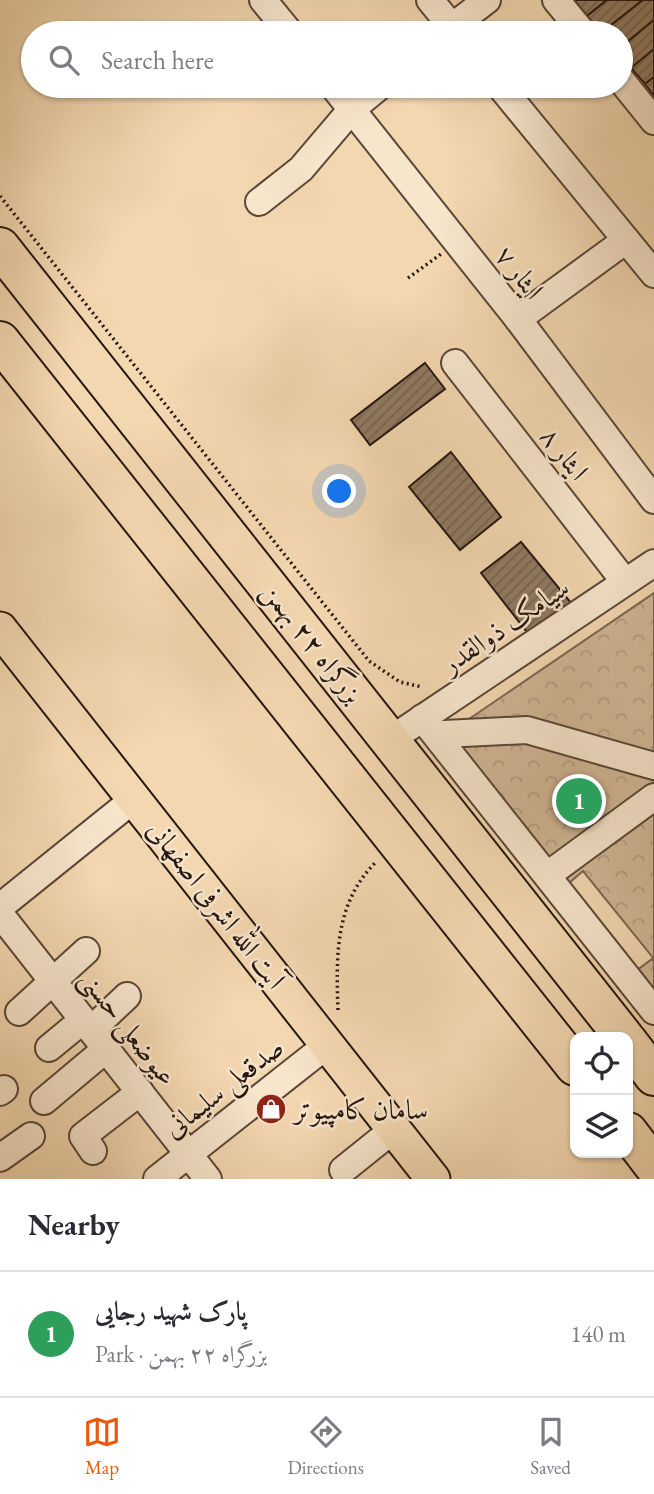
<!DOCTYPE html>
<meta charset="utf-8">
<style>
body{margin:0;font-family:"EB Garamond",Amiri,serif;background:#f7f7f7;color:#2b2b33}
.controls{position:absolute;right:21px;bottom:21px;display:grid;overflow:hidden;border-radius:14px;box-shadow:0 2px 5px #0004}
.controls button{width:63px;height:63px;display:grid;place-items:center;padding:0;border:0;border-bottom:2px solid #e1e1e2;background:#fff;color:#2b2b33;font:35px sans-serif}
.you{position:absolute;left:340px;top:492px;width:24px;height:24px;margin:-18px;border:5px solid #fff;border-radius:50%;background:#1a73e8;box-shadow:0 0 0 10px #1a73e833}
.badge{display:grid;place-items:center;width:46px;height:46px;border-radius:50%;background:#ea580c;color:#fff;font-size:23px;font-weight:700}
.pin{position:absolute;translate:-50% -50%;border:4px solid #fff;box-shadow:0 2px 7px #0006}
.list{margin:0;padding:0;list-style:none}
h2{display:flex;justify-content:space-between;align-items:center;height:91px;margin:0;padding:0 28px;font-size:30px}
h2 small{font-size:23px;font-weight:400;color:#7c7c81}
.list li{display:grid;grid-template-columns:46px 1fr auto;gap:21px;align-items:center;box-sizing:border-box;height:126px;padding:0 28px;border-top:2px solid #e1e1e2}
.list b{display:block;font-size:26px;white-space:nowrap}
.list p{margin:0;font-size:23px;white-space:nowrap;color:#7c7c81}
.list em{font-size:23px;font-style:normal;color:#7c7c81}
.icon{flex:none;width:38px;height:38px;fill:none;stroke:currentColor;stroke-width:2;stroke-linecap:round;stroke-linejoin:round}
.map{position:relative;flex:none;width:654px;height:1179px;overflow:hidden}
.search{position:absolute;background:#fff;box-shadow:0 2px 5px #0004;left:21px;right:21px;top:21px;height:77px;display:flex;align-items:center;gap:18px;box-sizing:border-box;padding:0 24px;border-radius:38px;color:#7c7c81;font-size:26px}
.sheet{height:217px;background:#fff}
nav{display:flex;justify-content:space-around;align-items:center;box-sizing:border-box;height:98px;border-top:2px solid #e1e1e2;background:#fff;font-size:19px;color:#7c7c81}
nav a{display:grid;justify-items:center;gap:4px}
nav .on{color:#ea580c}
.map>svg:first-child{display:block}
.park{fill:url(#park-crowns);stroke:#7b6652;stroke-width:2}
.building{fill:url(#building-hatch);stroke:#261710;stroke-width:2}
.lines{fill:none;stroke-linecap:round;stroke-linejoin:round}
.minor-casing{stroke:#594738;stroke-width:30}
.major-casing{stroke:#261710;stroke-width:37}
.highway-casing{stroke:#261710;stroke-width:42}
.path{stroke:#261710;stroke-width:3.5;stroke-dasharray:2 3.5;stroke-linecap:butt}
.minor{stroke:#f7e5cc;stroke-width:26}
.major{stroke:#f3d7b0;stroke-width:33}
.highway{stroke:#f3d7b0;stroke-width:38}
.labels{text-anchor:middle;stroke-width:5;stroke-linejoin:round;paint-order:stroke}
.street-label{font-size:28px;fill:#261710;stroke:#f7e5cc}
.poi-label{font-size:28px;fill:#261710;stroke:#f7e5cc;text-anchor:start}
</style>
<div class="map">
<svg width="654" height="1179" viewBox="0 0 654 1179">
<defs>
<pattern id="park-crowns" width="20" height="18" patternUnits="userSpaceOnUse" patternTransform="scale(1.75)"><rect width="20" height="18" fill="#d0b695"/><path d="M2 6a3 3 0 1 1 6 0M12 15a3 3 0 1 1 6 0" fill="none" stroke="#b29c7f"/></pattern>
<pattern id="building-hatch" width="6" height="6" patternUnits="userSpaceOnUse" patternTransform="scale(1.75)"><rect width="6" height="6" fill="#917b63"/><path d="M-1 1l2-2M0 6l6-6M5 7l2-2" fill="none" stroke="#766450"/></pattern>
</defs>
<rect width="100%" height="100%" fill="#f3d7b0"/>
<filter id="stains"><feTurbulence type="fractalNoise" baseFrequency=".00286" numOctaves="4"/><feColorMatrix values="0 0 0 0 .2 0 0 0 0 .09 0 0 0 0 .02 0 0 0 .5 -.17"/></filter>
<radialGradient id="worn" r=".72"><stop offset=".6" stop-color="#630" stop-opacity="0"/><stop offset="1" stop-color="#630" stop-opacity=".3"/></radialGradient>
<!-- park -->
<g class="park">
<path d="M 654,593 L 654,959 L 583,871 L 569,883 L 450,732 Z"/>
<path d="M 652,959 L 654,962 L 654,993 L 636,971 Z"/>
</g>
<!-- building -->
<g class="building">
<path d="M 574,0 L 607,0 L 587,16 Z"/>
<path d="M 607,0 L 643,0 L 601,33 L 587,16 Z"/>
<path d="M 643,0 L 654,0 L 654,20 L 621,47 L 621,33 L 601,33 Z"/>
<path d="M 654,20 L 654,49 L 631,68 L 621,56 L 621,47 Z"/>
<path d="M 654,49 L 654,77 L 645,84 L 631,68 Z"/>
<path d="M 654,77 L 654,96 L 645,84 Z"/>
<path d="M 425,363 L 445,389 L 370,445 L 351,420 Z"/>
<path d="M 451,452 L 501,517 L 460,550 L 409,487 Z"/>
<path d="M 521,542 L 572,604 L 530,636 L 481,573 Z"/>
</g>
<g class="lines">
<!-- minor casing -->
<g class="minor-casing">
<g id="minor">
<path d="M 263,0 L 290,33"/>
<path d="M 430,0 L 457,33"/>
<path d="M 556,0 L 583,33"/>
<path d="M 444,33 L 487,0"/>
<path d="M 621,80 L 654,121"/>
<path d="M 333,86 L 518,319 L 654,500"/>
<path d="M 500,86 L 654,274"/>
<path d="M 259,202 L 301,169 L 352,109 L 380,86"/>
<path d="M 518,319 L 626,240"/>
<path d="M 455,363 L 625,582"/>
<path d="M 422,718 L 654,1011"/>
<path d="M 444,734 L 527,730 L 654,766"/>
<path d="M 390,740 L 654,563"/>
<path d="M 553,871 L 654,797"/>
<path d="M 0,907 L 134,799"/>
<path d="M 0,914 L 208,1179"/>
<path d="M 19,1012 L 86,951"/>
<path d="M 91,1030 L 127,996"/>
<path d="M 49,1048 L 83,1020"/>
<path d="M 0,1092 L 4,1089"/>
<path d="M 44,1101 L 106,1049"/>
<path d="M 93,1151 L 83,1136 L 140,1092"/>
<path d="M 0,1158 L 31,1136"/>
<path d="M 343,1170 L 394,1129"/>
<path d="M 157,1179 L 327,1045"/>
</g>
</g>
<!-- major casing -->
<g class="major-casing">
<path id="major" d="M 0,629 L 433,1179"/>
</g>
<!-- highway casing -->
<g class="highway-casing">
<g id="highway">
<path d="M 0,247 L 624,1037"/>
<path d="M 0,341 L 575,1066"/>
<path d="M 628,1042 L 654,1076"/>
<path d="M 628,1132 L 654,1166"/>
</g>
</g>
<!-- path -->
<g class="path">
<path d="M 0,196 L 369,661 L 400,682 L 422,687"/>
<path d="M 408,278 L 441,254"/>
<path d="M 338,1010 C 336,954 335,902 377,861"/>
</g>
<!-- minor -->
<use href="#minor" class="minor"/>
<!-- major -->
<use href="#major" class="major"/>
<!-- highway -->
<use href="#highway" class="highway"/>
</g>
<!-- icons -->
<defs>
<g id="shop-disc" transform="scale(1.575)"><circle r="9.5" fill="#8f2418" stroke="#f7e5cc"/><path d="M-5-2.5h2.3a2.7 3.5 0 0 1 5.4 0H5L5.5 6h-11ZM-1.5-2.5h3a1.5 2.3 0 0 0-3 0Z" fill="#fff"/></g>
</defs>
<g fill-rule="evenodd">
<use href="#shop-disc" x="271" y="1109"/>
</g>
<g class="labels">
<!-- street labels -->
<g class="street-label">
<text transform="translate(520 272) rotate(52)" y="10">ایثار ۷</text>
<text transform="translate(565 453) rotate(52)" y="10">ایثار ۸</text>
<text transform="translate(505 625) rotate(-34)" y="10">سیامک ذوالقدر</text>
<text transform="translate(313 642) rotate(52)" y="10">بزرگراه ۲۲ بهمن</text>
<text transform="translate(217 904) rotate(52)" y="10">آیت الله اشرفی اصفهانی</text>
<text transform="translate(129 1027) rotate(52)" y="10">عیوضعلی حسنی</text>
<text transform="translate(223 1087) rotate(-38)" y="10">صدقعلی سلیمانی</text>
</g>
<!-- poi labels -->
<g class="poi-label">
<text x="294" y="1119">سامان کامپیوتر</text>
</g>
</g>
<rect width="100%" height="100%" filter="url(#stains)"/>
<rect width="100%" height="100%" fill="url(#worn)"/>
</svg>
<div class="controls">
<button><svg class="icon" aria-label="locate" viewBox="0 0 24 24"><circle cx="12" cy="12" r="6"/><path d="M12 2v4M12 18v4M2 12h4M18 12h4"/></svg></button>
<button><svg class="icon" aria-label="layers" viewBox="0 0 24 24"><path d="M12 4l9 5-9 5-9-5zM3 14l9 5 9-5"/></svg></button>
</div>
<div class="you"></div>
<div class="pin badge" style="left:579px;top:801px;background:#2e9e5b">1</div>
<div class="search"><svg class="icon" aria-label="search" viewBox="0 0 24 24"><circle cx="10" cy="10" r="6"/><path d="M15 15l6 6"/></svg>Search here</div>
</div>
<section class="sheet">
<h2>Nearby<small></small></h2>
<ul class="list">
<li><span class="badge" style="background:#2e9e5b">1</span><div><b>پارک شهید رجایی</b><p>Park · بزرگراه ۲۲ بهمن</p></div><em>140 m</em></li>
</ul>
</section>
<nav>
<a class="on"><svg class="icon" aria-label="map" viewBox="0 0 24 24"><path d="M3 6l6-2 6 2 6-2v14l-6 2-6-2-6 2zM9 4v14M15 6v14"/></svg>Map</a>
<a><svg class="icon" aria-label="directions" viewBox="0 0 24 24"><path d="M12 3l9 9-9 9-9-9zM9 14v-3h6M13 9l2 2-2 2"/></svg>Directions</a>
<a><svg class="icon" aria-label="saved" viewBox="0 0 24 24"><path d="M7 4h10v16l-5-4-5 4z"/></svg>Saved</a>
</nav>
